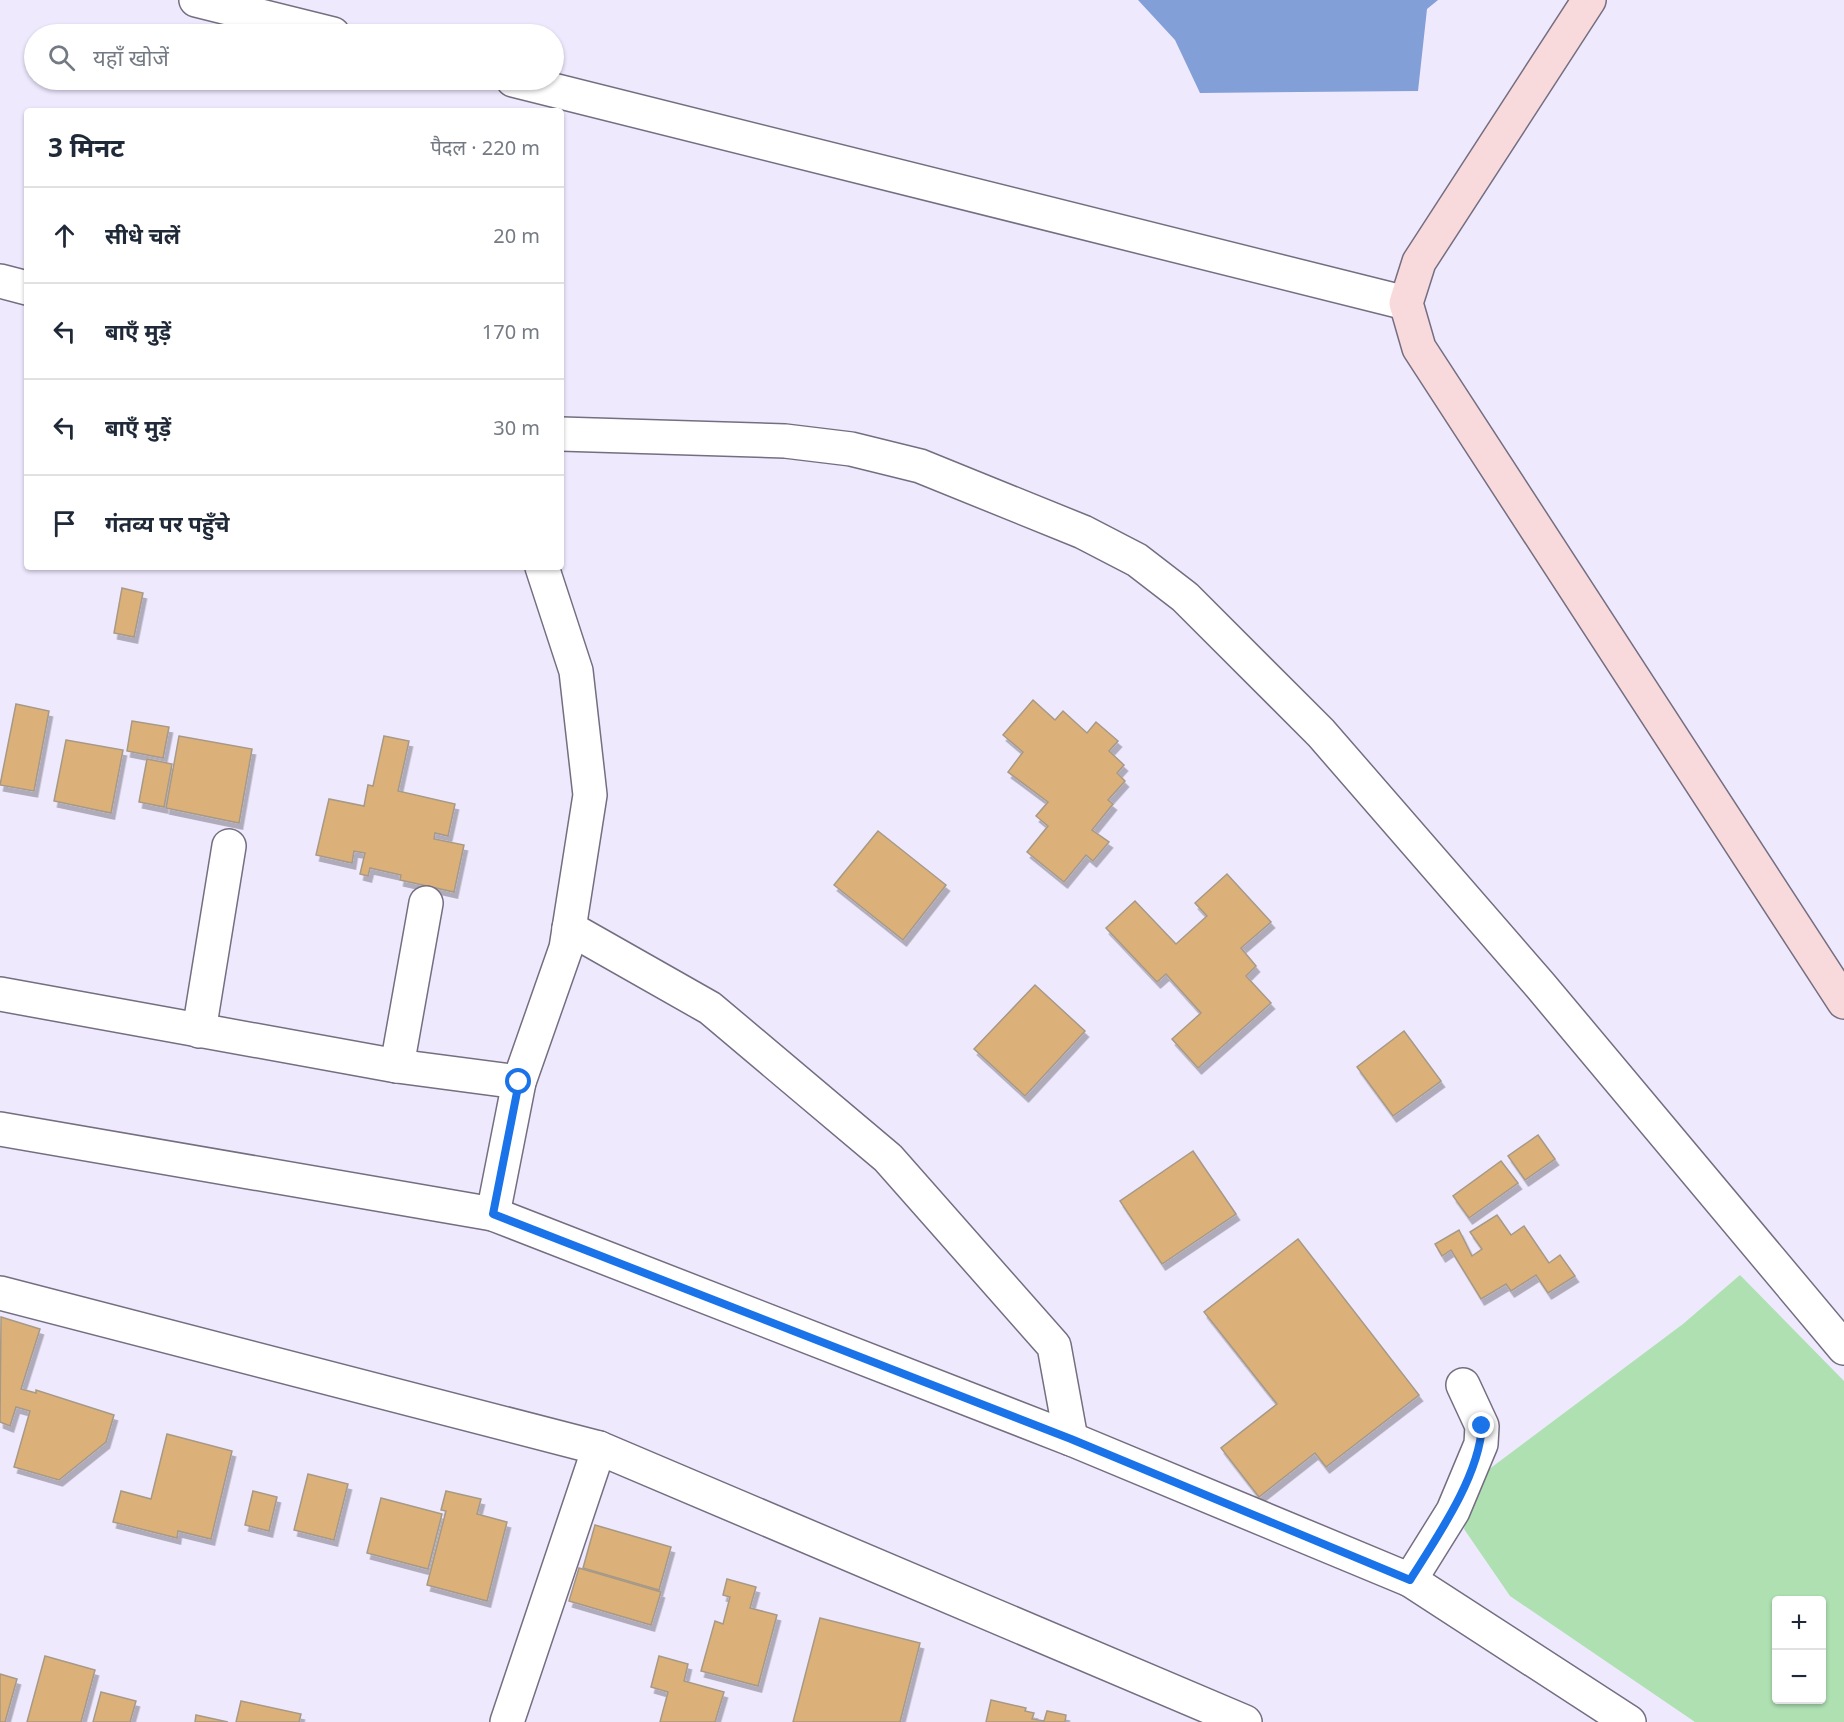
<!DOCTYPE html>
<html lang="hi">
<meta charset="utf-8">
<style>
body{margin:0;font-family:"Noto Sans","Noto Sans Devanagari",sans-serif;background:#f6f6f7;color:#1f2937}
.controls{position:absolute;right:18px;bottom:18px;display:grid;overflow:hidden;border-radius:6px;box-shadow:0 2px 4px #0004}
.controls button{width:54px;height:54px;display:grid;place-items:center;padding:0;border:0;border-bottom:2px solid #e0e1e3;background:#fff;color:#1f2937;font:30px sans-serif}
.stop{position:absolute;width:18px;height:18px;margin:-14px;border:4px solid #1a73e8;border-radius:50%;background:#fff}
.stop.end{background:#1a73e8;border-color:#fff;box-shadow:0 2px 6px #0008}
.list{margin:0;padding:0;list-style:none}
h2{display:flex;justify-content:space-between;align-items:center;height:78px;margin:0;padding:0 24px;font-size:26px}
h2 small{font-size:20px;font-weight:400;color:#747a83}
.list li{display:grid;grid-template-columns:39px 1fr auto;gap:18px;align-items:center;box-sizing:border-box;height:96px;padding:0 24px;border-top:2px solid #e0e1e3}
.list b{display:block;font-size:22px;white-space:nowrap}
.list em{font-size:20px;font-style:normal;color:#747a83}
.icon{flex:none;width:33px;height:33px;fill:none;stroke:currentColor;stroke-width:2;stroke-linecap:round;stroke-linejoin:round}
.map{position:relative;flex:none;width:1844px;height:1722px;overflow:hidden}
.search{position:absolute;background:#fff;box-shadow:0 2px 4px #0004;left:24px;top:24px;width:540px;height:66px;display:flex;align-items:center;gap:15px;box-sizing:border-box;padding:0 21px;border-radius:33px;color:#747a83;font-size:22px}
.panel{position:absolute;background:#fff;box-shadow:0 2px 4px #0004;left:24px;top:108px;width:540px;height:462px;border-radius:6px}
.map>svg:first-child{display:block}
.green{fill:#aee0b2;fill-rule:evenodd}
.water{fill:#829fd7}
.building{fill:#dcb179;stroke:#a69987;stroke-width:1.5;filter:url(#shadow)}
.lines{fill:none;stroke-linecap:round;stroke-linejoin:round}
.minor-casing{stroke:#746e80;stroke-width:36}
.tertiary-casing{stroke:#746e80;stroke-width:36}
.secondary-casing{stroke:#746e80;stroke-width:36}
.minor{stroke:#fff;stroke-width:33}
.tertiary{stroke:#fff;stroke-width:33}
.secondary{stroke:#f8dadc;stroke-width:33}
.route{stroke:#1a73e8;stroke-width:8}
</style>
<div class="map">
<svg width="1844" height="1722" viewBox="0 0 1844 1722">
<defs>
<filter id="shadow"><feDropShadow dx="3.5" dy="6" stdDeviation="0" flood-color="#0004"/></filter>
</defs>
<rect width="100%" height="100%" fill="#efe9fe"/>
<!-- green -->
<path class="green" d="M 1740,1275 L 1844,1381 L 1844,1722 L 1695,1722 L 1510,1596 L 1464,1529 L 1476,1479 L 1683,1324 ZM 1776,1600 L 1822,1600 L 1822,1700 L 1776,1700 Z"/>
<!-- water -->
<path class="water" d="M 1138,0 L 1438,0 L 1427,9 L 1418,91 L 1200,93 L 1175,40 Z"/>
<!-- building -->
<g class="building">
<path d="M 122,588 L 143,593 L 134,637 L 114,633 Z"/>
<path d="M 1033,700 L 1055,720 L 1063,711 L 1087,733 L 1096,722 L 1118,741 L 1109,751 L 1124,765 L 1117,773 L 1125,781 L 1108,800 L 1113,804 L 1092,830 L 1109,842 L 1093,861 L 1086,855 L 1064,882 L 1027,852 L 1048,826 L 1036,816 L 1048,802 L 1008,772 L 1023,752 L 1003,735 Z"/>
<path d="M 16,704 L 49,711 L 34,791 L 0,785 Z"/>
<path d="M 132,721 L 169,727 L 163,758 L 127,751 Z"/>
<path d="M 179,736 L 252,749 L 239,823 L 166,808 Z"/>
<path d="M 384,736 L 409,741 L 398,791 L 455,804 L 448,836 L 435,833 L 434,839 L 464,845 L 454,892 L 400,880 L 401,875 L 370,868 L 368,876 L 360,874 L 365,853 L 354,851 L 352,863 L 316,855 L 329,799 L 364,806 L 368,785 L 373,786 Z"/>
<path d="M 66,740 L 123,750 L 111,813 L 54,801 Z"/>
<path d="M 147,759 L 172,764 L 164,807 L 139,802 Z"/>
<path d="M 878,831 L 946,885 L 903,940 L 834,885 Z"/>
<path d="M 1227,874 L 1271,922 L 1241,948 L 1256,966 L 1246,976 L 1271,1003 L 1198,1068 L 1172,1039 L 1201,1013 L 1166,974 L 1157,982 L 1106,928 L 1135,901 L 1176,944 L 1207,916 L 1195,903 Z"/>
<path d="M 1035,985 L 1085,1031 L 1025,1096 L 974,1049 Z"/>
<path d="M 1404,1031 L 1441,1081 L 1393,1116 L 1357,1067 Z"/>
<path d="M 1538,1135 L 1555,1159 L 1525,1180 L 1508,1156 Z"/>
<path d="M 1193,1151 L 1236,1214 L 1162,1264 L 1120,1201 Z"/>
<path d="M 1501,1161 L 1518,1183 L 1469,1218 L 1453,1196 Z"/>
<path d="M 1497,1215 L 1511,1235 L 1524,1226 L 1549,1263 L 1560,1255 L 1575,1276 L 1548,1293 L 1536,1275 L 1511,1291 L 1506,1284 L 1481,1299 L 1451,1250 L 1442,1256 L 1435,1244 L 1459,1230 L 1472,1256 L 1482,1249 L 1470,1232 Z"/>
<path d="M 1298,1239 L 1419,1395 L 1326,1467 L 1315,1453 L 1259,1497 L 1221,1448 L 1277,1404 L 1204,1312 Z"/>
<path d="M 1,1317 L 40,1329 L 21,1389 L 36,1393 L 36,1390 L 114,1415 L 106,1442 L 59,1480 L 14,1467 L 30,1411 L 16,1407 L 10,1426 L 0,1422 Z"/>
<path d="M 167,1434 L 232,1451 L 211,1539 L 178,1531 L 177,1538 L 113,1522 L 121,1491 L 151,1499 Z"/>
<path d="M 308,1474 L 348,1484 L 334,1540 L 294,1530 Z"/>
<path d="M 253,1491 L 277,1497 L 269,1531 L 245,1525 Z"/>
<path d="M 446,1491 L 481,1499 L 477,1514 L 507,1522 L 487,1601 L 427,1585 L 446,1511 L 441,1510 Z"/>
<path d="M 381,1498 L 442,1514 L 428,1569 L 367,1553 Z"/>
<path d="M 595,1525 L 671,1547 L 659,1590 L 583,1568 Z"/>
<path d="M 579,1568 L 661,1592 L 651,1625 L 569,1601 Z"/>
<path d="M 727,1579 L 756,1587 L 750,1608 L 777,1615 L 758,1686 L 701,1671 L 715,1621 L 723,1624 L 730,1597 L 723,1595 Z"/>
<path d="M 820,1618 L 920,1643 L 900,1722 L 793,1722 Z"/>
<path d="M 45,1656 L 95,1670 L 81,1722 L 27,1722 Z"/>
<path d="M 659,1656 L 688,1664 L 684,1681 L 724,1692 L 715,1722 L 660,1722 L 668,1692 L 651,1687 Z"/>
<path d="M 0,1674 L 17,1679 L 5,1722 L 0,1722 Z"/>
<path d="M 101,1692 L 136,1701 L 130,1722 L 93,1722 Z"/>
<path d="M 991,1700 L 1026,1708 L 1025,1711 L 1034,1713 L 1032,1719 L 1044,1721 L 1047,1711 L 1066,1715 L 1065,1722 L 986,1722 Z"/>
<path d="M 241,1701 L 301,1714 L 299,1722 L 236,1722 Z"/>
<path d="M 196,1715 L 228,1722 L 195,1722 Z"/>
</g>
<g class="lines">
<!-- minor casing -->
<g class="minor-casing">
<g id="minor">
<path d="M 0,281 L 27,288"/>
<path d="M 561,434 L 785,441 L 851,449 L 920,466 L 1083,532 L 1137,560 L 1185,597 L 1321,733 L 1540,985 L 1844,1348"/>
<path d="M 569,928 L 710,1008 L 888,1158 L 1054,1346 L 1071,1439"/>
<path d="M 0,994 L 397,1066 L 519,1082"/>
<path d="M 199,1031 L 229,846"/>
<path d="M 397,1066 L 426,903"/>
<path d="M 0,1129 L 493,1214 L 1071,1439 L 1410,1580 L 1629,1722"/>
<path d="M 493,1214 L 519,1082 L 566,948 L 590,795 L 576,671 L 542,567"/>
<path d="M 0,1293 L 599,1448 L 1245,1722"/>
<path d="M 1410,1580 L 1453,1511 L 1481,1444 L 1482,1426 L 1463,1385"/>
<path d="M 507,1722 L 599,1448"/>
</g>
</g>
<!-- tertiary casing -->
<g class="tertiary-casing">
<g id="tertiary">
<path d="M 196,0 L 333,34"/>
<path d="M 513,80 L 1406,303"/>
</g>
</g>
<!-- secondary casing -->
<g class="secondary-casing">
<path id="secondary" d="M 1589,0 L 1419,262 L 1406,303 L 1419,348 L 1844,1002"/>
</g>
<!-- minor -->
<use href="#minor" class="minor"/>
<!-- tertiary -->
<use href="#tertiary" class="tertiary"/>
<!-- secondary -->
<use href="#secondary" class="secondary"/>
</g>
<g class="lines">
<!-- route -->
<path class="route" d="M 519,1082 L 493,1214 L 1071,1439 L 1410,1580 C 1437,1537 1479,1477 1482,1426"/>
</g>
</svg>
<div class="controls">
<button>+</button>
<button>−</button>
</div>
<div class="stop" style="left:519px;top:1082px"></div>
<div class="stop end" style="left:1482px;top:1426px"></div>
<div class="search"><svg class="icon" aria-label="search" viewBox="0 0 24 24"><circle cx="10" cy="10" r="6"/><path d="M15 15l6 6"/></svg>यहाँ खोजें</div>
<section class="panel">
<h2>3 मिनट<small>पैदल · 220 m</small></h2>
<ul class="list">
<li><svg class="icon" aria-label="ahead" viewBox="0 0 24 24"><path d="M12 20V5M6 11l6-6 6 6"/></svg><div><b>सीधे चलें</b></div><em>20 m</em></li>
<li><svg class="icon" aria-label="left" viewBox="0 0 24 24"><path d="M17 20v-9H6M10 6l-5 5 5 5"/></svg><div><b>बाएँ मुड़ें</b></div><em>170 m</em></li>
<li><svg class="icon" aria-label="left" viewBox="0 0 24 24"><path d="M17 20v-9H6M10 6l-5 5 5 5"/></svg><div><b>बाएँ मुड़ें</b></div><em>30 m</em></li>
<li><svg class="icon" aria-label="arrive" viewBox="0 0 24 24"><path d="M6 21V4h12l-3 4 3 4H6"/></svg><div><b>गंतव्य पर पहुँचे</b></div></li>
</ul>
</section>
</div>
